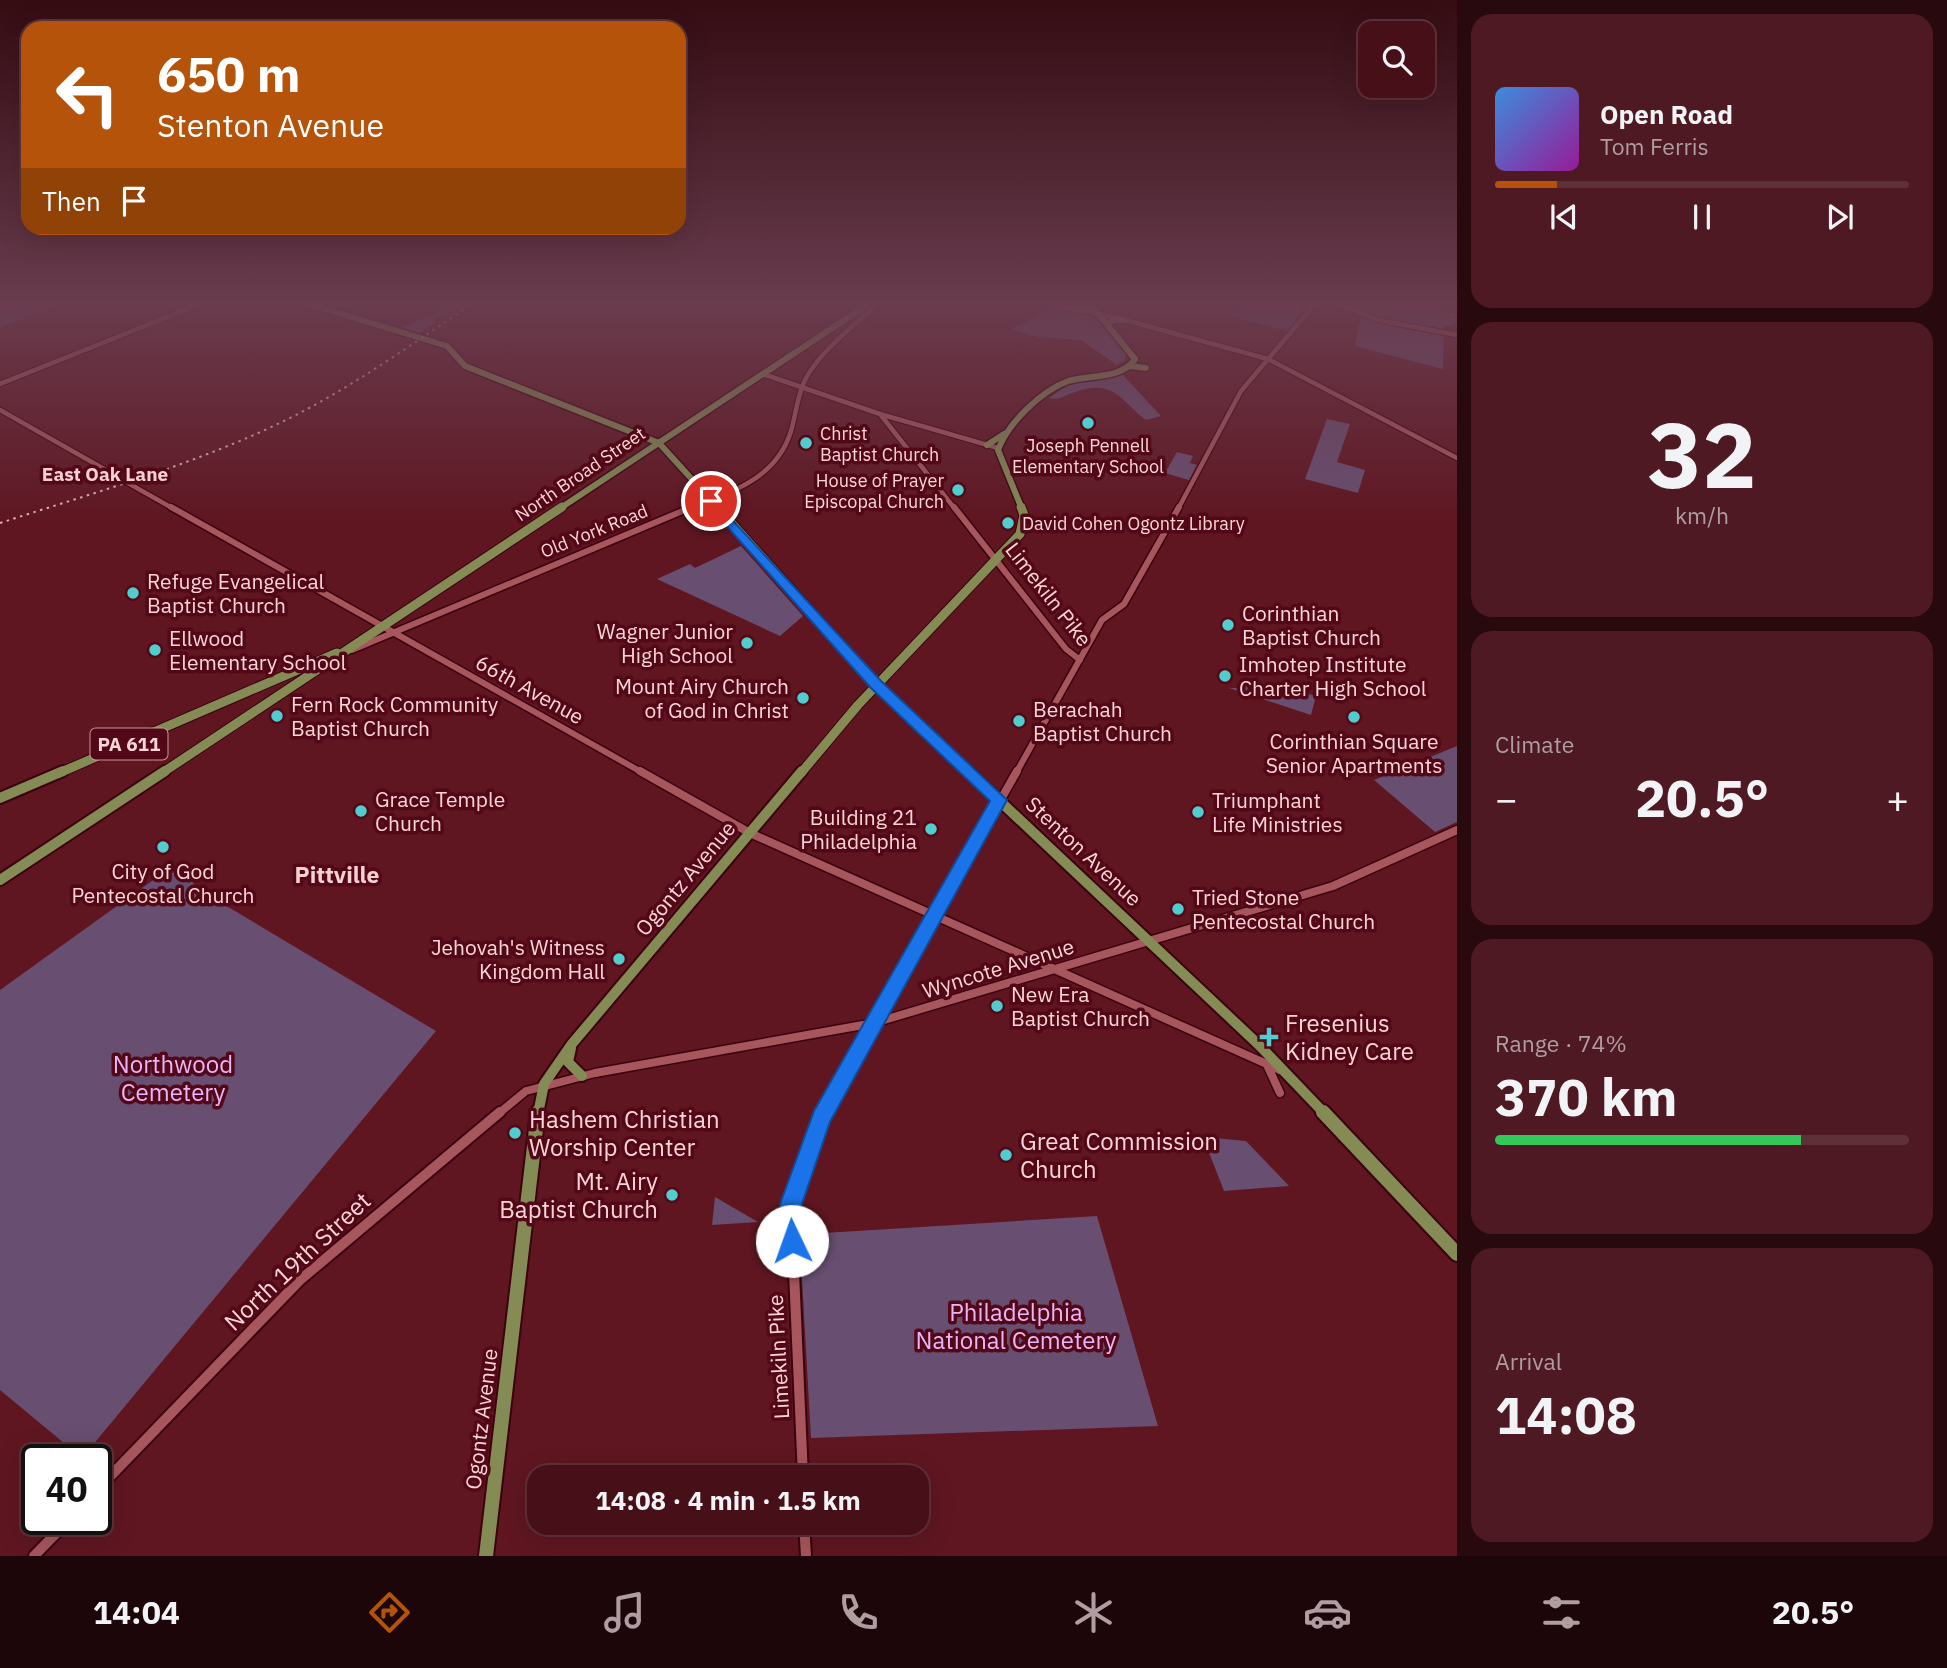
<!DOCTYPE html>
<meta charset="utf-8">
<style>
body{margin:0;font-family:"IBM Plex Sans",sans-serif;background:#4e1922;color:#f1f3f6;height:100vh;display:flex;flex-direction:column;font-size:26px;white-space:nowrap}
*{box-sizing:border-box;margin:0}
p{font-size:23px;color:#b09da2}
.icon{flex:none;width:38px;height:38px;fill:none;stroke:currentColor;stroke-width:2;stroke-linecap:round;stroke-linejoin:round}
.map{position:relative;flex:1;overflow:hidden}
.drawer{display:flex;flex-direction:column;gap:14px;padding:14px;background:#27090e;width:490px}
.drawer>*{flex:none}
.hud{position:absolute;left:21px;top:21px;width:665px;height:214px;border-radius:21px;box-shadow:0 7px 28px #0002,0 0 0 2px #5f3038;background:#b45309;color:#fff;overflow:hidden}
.controls{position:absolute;left:1358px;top:21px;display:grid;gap:14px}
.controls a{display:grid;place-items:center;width:77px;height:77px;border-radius:14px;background:#471019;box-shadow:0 7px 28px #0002,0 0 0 2px #5f3038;font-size:35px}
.speed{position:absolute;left:21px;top:1444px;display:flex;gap:14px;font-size:35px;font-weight:700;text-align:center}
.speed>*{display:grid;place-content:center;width:91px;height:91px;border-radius:50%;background:#471019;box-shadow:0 7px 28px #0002,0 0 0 2px #5f3038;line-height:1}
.speed .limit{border:4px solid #111;border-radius:10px;background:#fff;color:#111}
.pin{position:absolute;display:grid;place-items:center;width:60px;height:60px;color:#fff;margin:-30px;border:4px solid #fff;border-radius:50%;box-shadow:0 2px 7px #0007}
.me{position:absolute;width:77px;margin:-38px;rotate:357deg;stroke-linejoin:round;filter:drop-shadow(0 0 5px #0008)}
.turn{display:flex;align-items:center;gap:24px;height:147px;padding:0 21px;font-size:32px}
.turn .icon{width:91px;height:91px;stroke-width:2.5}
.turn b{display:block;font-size:49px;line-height:60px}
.then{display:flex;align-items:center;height:66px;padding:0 21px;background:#0003;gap:14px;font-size:26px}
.big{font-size:52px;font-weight:700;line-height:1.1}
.drawer .widget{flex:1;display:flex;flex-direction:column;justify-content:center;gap:10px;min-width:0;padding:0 24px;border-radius:21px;background:#4e1922}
.drawer .dial{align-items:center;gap:0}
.dial b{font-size:91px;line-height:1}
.song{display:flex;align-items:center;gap:21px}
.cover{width:84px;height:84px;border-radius:10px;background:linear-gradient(135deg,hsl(210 70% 55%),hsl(300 70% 35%))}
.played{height:7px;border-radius:4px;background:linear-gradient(90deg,#b45309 15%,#5f3038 15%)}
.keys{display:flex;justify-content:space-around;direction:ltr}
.heat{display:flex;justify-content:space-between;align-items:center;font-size:38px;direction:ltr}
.charge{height:10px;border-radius:5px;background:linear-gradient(90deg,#34c759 74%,#5f3038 0)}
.trip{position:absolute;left:527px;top:1465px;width:402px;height:70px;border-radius:21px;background:#471019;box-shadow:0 7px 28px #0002,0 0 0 2px #5f3038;font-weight:700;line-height:70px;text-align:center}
.menu{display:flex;height:112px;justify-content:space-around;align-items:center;background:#1c060a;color:#b09da2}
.menu .icon{width:49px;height:49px}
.menu .current{color:#b45309}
.menu b{font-size:32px;color:#f1f3f6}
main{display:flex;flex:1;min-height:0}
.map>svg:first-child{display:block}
.green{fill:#684e71}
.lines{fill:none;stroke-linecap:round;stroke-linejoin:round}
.stream{stroke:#4c506c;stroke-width:2}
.tertiary-far3-casing{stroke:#3a030e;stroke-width:7}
.tertiary-far2-casing{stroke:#3a030e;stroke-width:9}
.tertiary-far1-casing{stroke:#3a030e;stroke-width:11}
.tertiary-casing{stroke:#3a030e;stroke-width:14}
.primary-far3-casing{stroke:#3a030e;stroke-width:9}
.primary-far2-casing{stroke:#3a030e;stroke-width:11}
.primary-far1-casing{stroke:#3a030e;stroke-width:14}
.primary-casing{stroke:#3a030e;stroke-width:18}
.tertiary-far3{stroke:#a6565c;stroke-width:4.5}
.tertiary-far2{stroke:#a6565c;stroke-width:6}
.tertiary-far1{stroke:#a6565c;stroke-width:8}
.tertiary{stroke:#a6565c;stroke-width:10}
.primary-far3{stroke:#848b55;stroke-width:6}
.primary-far2{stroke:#848b55;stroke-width:9}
.primary-far1{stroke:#848b55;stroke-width:10}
.primary{stroke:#848b55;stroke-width:14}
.rail{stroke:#deb2b5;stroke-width:2;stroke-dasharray:2.5 4.5;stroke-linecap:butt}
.tertiary-bridge-casing{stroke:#3a030e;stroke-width:7;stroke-linecap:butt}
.tertiary-bridge{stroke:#a6565c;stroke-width:4.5}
.route{fill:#1a73e8;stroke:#114b97;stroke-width:2}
.poi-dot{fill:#52cdcf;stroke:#530817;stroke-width:2.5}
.labels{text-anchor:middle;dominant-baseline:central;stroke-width:7;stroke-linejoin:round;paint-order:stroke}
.far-poi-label{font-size:18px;fill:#fcd6d7;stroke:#530817;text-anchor:start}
.far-street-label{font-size:18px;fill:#fcd6d7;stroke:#530817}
.far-neighbourhood-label{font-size:19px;font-weight:bold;fill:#f6d1d1;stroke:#530817}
.shield{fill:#530817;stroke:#c9989d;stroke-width:2}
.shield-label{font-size:19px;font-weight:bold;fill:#fcd6d7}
.poi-label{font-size:21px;fill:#fcd6d7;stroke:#530817;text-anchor:start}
.street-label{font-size:21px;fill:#fcd6d7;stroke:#530817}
.neighbourhood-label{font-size:23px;font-weight:bold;fill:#f6d1d1;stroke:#530817}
.near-poi-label{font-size:24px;fill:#fcd6d7;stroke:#530817;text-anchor:start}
.near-park-label{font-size:24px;fill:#e7b5f9;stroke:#530817}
.near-street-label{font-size:24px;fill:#fcd6d7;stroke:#530817}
</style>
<main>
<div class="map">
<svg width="1457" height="1556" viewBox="0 0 1457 1556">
<rect width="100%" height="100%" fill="#5f1621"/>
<path class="green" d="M 0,305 L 53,305 L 56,306 L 0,327 Z
M 443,305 L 462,305 L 445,316 L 431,320 L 436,322 L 420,333 L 402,328 L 438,311 Z
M 1241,305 L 1300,305 L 1301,312 L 1288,331 L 1233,317 L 1231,314 Z
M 1345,305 L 1427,305 L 1457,318 L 1457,323 L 1444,327 L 1443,369 L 1355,346 L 1361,317 L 1364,315 Z
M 1046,307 L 1093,315 L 1126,353 L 1125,360 L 1117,365 L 1081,340 L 1038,337 L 1012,329 L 1038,316 Z
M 1122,374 L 1161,416 L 1146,420 C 1121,401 1114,378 1075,392 C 1064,395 1061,401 1049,398 L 1068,385 Z
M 1327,419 L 1350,424 L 1337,462 L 1365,470 L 1358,493 L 1305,479 Z
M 1177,452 L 1193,456 L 1190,463 L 1197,465 L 1189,480 L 1165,473 Z
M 741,546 L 803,616 L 780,636 L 657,579 L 690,564 L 695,568 Z
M 1248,679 L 1316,696 L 1311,715 L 1229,688 L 1244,688 Z
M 1457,746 L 1457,822 L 1435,832 L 1374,780 Z
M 167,870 L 184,872 L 198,889 L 436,1031 L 82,1458 L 0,1390 L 0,990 Z
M 1203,1137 L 1246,1141 L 1289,1186 L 1224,1191 Z
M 715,1197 L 758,1222 L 712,1225 Z
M 1097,1216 L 1158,1426 L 811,1438 L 800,1244 L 808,1234 Z"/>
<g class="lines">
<path class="stream" d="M 1078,315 L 1076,317 C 1099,323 1116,334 1122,359
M 1116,364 L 1121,361"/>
<g class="tertiary-far3-casing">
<path id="tertiary-far3" d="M 1052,305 L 1114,317 L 1268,359 L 1457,458
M 1341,305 L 1378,320 L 1457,335
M 763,374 L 880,414 L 998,448
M 0,384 L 197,305
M 0,410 L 120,478
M 880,414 L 955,509
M 128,483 L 174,509
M 688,509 C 730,492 776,480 791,431 C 797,410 798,388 811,370 C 827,346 855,325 876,305
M 1178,509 L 1241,391 L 1314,305"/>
</g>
<g class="tertiary-far2-casing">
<path id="tertiary-far2" d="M 171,507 L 643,773
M 954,507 L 1066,649 L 1080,660
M 352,650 L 692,507
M 1016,773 L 1102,620 L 1124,604 L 1179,507"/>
</g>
<g class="tertiary-far1-casing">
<path id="tertiary-far1" d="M 640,771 L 750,833 L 1280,1070
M 1267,1065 L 1280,1093
M 498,1114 L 526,1091 L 595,1073 L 874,1023 L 1333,886 L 1457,830
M 823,1114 L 1017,771"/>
</g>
<g class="tertiary-casing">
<path id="tertiary" d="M 803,1477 L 791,1204 L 824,1112
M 96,1491 L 300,1280 L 500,1112
M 804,1522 L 806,1556
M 34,1556 L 70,1519"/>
</g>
<g class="primary-far3-casing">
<path id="primary-far3" d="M 312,305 L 447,346 L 465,366 L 659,443 L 719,509
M 1091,305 L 1135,359
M 1072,309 L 1086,309 L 1090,305
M 1108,325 L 1112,320 L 1124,320
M 1130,366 L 1146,368
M 987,445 L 1004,434
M 559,509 L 867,305
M 1022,509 L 998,450 C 1008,423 1041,391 1068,381 C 1090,374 1121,380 1135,359"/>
</g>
<g class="primary-far2-casing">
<path id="primary-far2" d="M 717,507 L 876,684 L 970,773
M 59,773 L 337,653
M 162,773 L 562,507
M 801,773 L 858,705 L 1020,534 L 1024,515 L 1021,507"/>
</g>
<g class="primary-far1-casing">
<path id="primary-far1" d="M 968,771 L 1259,1045 L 1325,1114
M 0,798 L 63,771
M 0,880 L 165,771
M 571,1048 L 568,1062 L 582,1076
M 538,1114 L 544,1084 L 571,1045 L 802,771"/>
</g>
<g class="primary-casing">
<path id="primary" d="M 1323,1112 L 1457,1254
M 486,1556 L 538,1112"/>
</g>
<use href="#tertiary-far3" class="tertiary-far3"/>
<use href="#tertiary-far2" class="tertiary-far2"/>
<use href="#tertiary-far1" class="tertiary-far1"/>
<use href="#tertiary" class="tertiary"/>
<use href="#primary-far3" class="primary-far3"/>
<use href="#primary-far2" class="primary-far2"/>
<use href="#primary-far1" class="primary-far1"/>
<use href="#primary" class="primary"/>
<path class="rail" d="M 1432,305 L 1457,317
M 0,523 C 96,492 194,465 286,420 C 351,388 410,345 471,305"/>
<g class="tertiary-bridge-casing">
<path id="tertiary-bridge" d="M 120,478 L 128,483"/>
</g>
<use href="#tertiary-bridge" class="tertiary-bridge"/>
</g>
<linearGradient id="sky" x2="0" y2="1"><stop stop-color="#340c12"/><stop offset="0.58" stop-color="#693c4e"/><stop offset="1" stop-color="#693c4e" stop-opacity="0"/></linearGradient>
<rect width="1457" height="523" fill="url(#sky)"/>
<path class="route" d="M 711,497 L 881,681 L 1007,800 L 830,1122 L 802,1204 L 804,1241 L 800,1249 L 792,1252 L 785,1249 L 780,1204 L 814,1111 L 990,801 L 871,688 L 707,504 L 705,501 Z"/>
<g class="poi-dot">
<circle cx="1088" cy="423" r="7"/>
<circle cx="806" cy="443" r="7"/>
<circle cx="958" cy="490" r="7"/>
<circle cx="1008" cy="523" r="7"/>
<circle cx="133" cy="593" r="7"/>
<circle cx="1228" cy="625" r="7"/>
<circle cx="747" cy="643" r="7"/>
<circle cx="155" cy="650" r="7"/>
<circle cx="1225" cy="676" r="7"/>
<circle cx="803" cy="698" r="7"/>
<circle cx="277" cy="716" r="7"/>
<circle cx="1354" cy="717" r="7"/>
<circle cx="1019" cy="721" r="7"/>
<circle cx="361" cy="811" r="7"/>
<circle cx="1198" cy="812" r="7"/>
<circle cx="931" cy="829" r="7"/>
<circle cx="163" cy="847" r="7"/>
<circle cx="1178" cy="909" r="7"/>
<circle cx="619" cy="959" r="7"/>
<circle cx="997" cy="1006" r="7"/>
<path d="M1265.5 1026.5h7v7h7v7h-7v7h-7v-7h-7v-7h7z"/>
<circle cx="515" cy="1133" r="7"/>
<circle cx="1006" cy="1155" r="7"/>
<circle cx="672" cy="1195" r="7"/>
</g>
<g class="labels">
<g class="far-poi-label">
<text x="820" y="433">Christ<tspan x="820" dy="21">Baptist Church</tspan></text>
<text x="1088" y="445" text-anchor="middle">Joseph Pennell<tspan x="1088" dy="21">Elementary School</tspan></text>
<text x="944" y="480" text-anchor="end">House of Prayer<tspan x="944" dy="21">Episcopal Church</tspan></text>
<text x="1022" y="523">David Cohen Ogontz Library</text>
</g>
<g class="far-street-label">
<text transform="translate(580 474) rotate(-34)">North Broad Street</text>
<text transform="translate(594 531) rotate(-22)">Old York Road</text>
</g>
<g class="far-neighbourhood-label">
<text x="105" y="474">East Oak Lane</text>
</g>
<rect class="shield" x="90.5" y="728.5" width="77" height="31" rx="5"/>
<g class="shield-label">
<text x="129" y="744">PA 611</text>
</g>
<g class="poi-label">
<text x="147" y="581">Refuge Evangelical<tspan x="147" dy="24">Baptist Church</tspan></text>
<text x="1242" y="613">Corinthian<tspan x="1242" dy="24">Baptist Church</tspan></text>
<text x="733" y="631" text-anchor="end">Wagner Junior<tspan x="733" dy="24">High School</tspan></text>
<text x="169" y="638">Ellwood<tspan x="169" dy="24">Elementary School</tspan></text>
<text x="1239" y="664">Imhotep Institute<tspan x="1239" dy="24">Charter High School</tspan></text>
<text x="789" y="686" text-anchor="end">Mount Airy Church<tspan x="789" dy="24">of God in Christ</tspan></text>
<text x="291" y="704">Fern Rock Community<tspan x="291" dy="24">Baptist Church</tspan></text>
<text x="1033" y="709">Berachah<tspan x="1033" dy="24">Baptist Church</tspan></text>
<text x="1354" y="741" text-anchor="middle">Corinthian Square<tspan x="1354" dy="24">Senior Apartments</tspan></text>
<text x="375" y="799">Grace Temple<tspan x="375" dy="24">Church</tspan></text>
<text x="1212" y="800">Triumphant<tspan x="1212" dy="24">Life Ministries</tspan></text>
<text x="917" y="817" text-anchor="end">Building 21<tspan x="917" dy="24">Philadelphia</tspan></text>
<text x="163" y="871" text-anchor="middle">City of God<tspan x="163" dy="24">Pentecostal Church</tspan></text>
<text x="1192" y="897">Tried Stone<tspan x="1192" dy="24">Pentecostal Church</tspan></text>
<text x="605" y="947" text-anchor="end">Jehovah's Witness<tspan x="605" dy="24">Kingdom Hall</tspan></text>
<text x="1011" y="994">New Era<tspan x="1011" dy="24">Baptist Church</tspan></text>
</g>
<g class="street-label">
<text transform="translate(1049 594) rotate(52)">Limekiln Pike</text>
<text transform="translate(530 689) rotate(29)">66th Avenue</text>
<text transform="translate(1084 851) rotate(43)">Stenton Avenue</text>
<text transform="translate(685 878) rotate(-50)">Ogontz Avenue</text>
<text transform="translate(998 968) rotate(-17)">Wyncote Avenue</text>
<text transform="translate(778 1357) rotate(-93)">Limekiln Pike</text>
<text transform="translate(481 1419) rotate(-83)">Ogontz Avenue</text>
</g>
<g class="neighbourhood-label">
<text x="337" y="874">Pittville</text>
</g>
<g class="near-poi-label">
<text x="1285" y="1023">Fresenius<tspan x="1285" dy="28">Kidney Care</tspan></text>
<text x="529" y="1119">Hashem Christian<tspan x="529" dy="28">Worship Center</tspan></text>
<text x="1020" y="1141">Great Commission<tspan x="1020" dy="28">Church</tspan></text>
<text x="658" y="1181" text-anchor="end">Mt. Airy<tspan x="658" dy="28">Baptist Church</tspan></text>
</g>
<g class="near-park-label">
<text x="173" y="1064">Northwood<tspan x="173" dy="28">Cemetery</tspan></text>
<text x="1016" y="1312">Philadelphia<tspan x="1016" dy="28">National Cemetery</tspan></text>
</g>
<g class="near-street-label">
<text transform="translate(297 1261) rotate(-43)">North 19th Street</text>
</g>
</g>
</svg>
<div class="controls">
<a><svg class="icon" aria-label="search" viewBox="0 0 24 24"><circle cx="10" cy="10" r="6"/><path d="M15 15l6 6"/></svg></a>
</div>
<div class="speed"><div class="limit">40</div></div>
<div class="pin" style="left:711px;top:501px;background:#d93025"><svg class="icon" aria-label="arrive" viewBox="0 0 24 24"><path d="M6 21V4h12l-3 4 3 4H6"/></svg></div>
<svg class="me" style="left:792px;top:1241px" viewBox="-20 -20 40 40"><circle r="19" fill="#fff"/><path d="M0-13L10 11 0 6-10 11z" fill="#1a73e8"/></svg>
<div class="trip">14:08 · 4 min · 1.5 km</div>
<div class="hud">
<div class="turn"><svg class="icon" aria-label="left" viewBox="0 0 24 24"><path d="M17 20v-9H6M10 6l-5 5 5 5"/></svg><div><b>650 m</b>Stenton Avenue</div></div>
<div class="then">Then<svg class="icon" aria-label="arrive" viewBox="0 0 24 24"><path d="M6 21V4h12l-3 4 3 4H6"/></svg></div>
</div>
</div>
<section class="drawer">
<div class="widget">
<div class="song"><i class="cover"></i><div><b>Open Road</b><p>Tom Ferris</p></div></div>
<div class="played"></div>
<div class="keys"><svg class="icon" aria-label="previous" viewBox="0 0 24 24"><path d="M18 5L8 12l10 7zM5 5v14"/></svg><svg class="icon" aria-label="pause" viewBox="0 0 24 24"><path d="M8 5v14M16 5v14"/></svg><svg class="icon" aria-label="next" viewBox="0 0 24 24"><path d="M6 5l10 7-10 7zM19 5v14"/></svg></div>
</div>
<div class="widget dial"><b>32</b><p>km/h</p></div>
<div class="widget"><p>Climate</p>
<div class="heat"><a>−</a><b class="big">20.5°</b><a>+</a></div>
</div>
<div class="widget"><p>Range · 74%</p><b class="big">370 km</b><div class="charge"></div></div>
<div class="widget"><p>Arrival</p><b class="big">14:08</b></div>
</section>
</main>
<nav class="menu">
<b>14:04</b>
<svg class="icon current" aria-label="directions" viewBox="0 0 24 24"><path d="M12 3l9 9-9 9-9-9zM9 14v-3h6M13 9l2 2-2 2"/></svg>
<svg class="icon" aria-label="music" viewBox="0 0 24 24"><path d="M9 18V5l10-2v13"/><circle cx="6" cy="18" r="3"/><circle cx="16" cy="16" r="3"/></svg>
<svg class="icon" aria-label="phone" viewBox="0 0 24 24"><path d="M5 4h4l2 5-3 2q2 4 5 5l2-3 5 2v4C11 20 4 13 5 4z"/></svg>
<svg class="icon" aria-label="climate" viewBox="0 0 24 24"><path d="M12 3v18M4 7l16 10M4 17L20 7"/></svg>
<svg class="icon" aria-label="car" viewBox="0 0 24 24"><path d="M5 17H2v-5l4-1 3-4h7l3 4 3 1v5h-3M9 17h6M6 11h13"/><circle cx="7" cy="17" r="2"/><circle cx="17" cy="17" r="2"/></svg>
<svg class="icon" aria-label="filters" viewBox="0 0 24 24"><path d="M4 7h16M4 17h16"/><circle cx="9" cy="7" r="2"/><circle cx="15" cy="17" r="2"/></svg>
<b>20.5°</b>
</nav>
